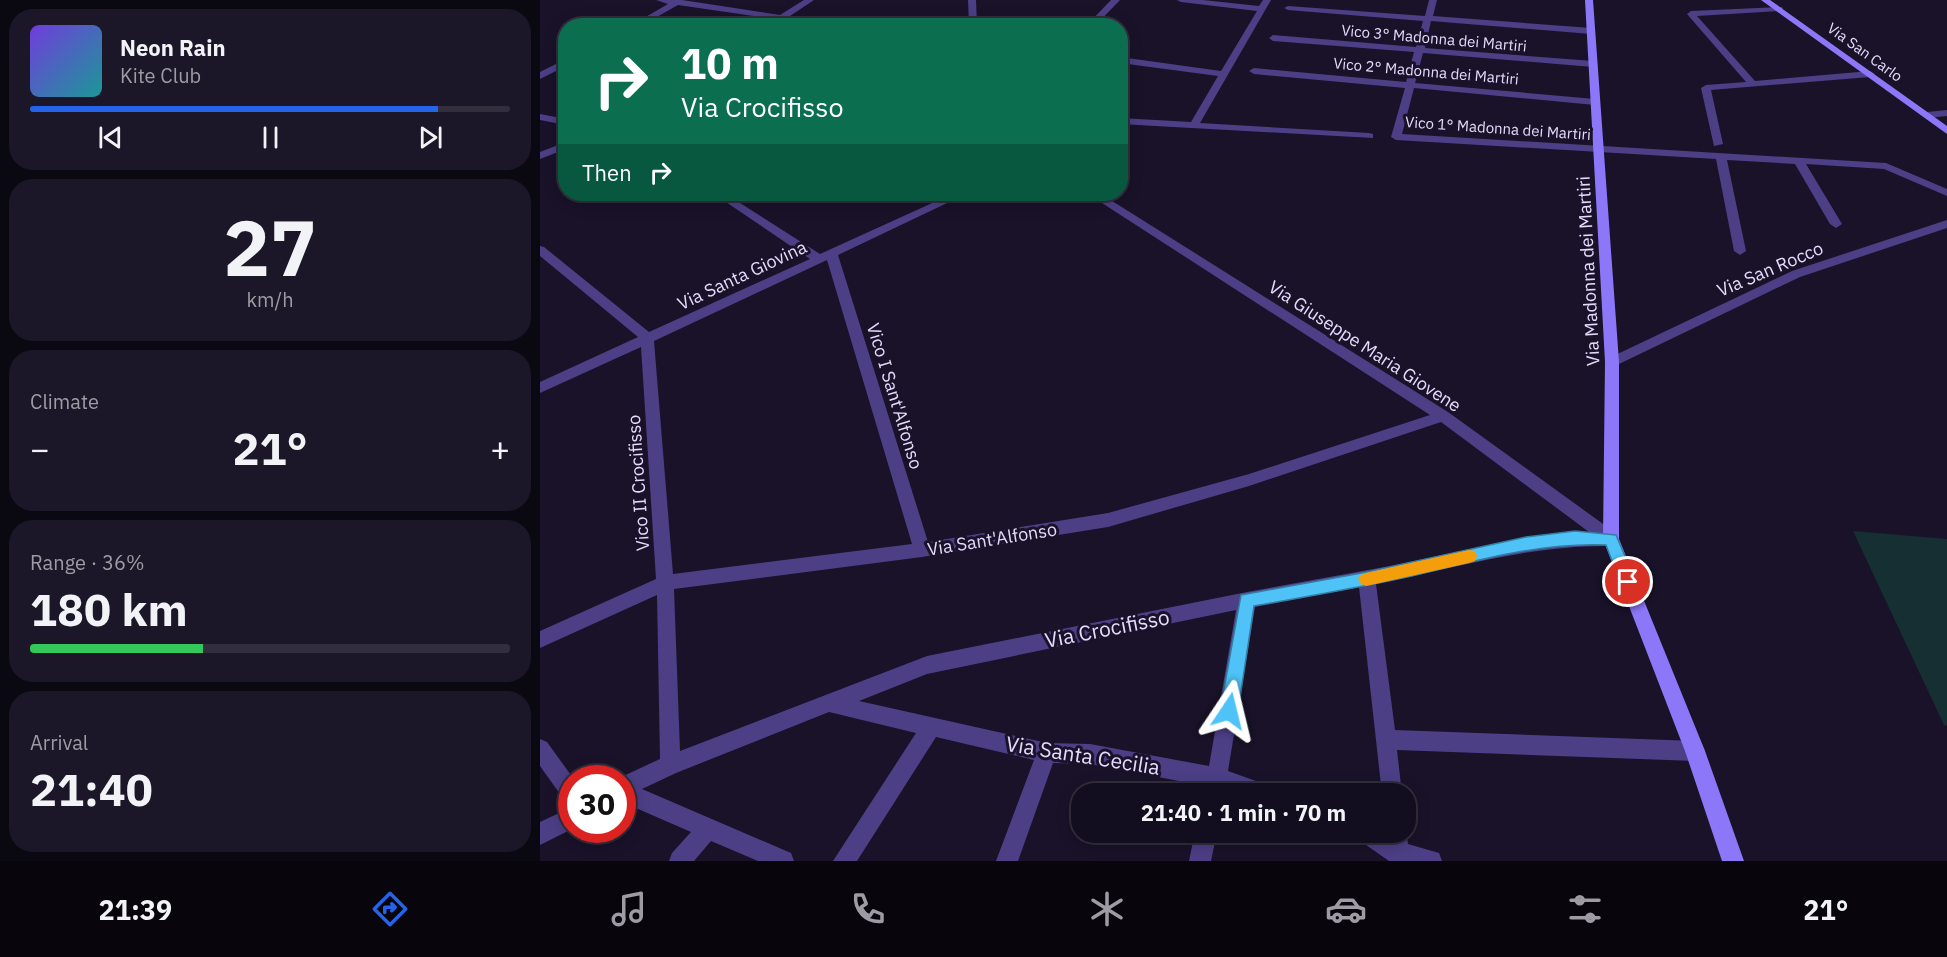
<!DOCTYPE html>
<meta charset="utf-8">
<style>
body{margin:0;font-family:"IBM Plex Sans",sans-serif;background:#1c1728;color:#f1f3f6;height:100vh;display:flex;flex-direction:column;font-size:22px;white-space:nowrap}
*{box-sizing:border-box;margin:0}
p{font-size:20px;color:#9d9ca4}
.icon{flex:none;width:33px;height:33px;fill:none;stroke:currentColor;stroke-width:2;stroke-linecap:round;stroke-linejoin:round}
.map{position:relative;flex:1;overflow:hidden}
.sheet{display:flex;flex-direction:column;gap:9px;padding:9px;background:#0a0811;width:540px}
.sheet>*{flex:none}
.banner{position:absolute;left:18px;top:18px;width:570px;height:183px;border-radius:24px;box-shadow:0 3px 15px #0003,0 0 0 2px #322e3d;background:#0b6e4f;color:#fff;overflow:hidden}
.speed{position:absolute;left:18px;top:765px;display:flex;gap:12px;font-size:30px;font-weight:700;text-align:center}
.speed>*{display:grid;place-content:center;width:78px;height:78px;border-radius:50%;background:#130e1f;box-shadow:0 3px 15px #0003,0 0 0 2px #322e3d;line-height:1}
.speed .limit{border:9px solid #d22;background:#fff;color:#111}
.pin{position:absolute;display:grid;place-items:center;width:51px;height:51px;color:#fff;margin:-26px;border:3px solid #fff;border-radius:50%;box-shadow:0 2px 6px #0007}
.me{position:absolute;width:66px;margin:-33px;rotate:10deg;stroke-linejoin:round;filter:drop-shadow(0 0 4px #0008)}
.turn{display:flex;align-items:center;gap:21px;height:126px;padding:0 24px;font-size:27px}
.turn .icon{width:78px;height:78px;stroke-width:2.5}
.turn b{display:block;font-size:42px;line-height:51px}
.then{display:flex;align-items:center;height:57px;padding:0 24px;background:#0003;gap:12px;font-size:22px}
.big{font-size:45px;font-weight:700;line-height:1.1}
.sheet .card{flex:1;display:flex;flex-direction:column;justify-content:center;gap:9px;min-width:0;padding:0 21px;border-radius:24px;background:#1c1728}
.sheet .dial{align-items:center;gap:0}
.dial b{font-size:78px;line-height:1}
.song{display:flex;align-items:center;gap:18px}
.cover{width:72px;height:72px;border-radius:9px;background:linear-gradient(135deg,hsl(260 70% 55%),hsl(180 70% 35%))}
.played{height:6px;border-radius:3px;background:linear-gradient(90deg,#2563eb 85%,#322e3d 85%)}
.keys{display:flex;justify-content:space-around;direction:ltr}
.heat{display:flex;justify-content:space-between;align-items:center;font-size:33px;direction:ltr}
.charge{height:9px;border-radius:4px;background:linear-gradient(90deg,#34c759 36%,#322e3d 0)}
.trip{position:absolute;left:531px;top:783px;width:345px;height:60px;border-radius:24px;background:#130e1f;box-shadow:0 3px 15px #0003,0 0 0 2px #322e3d;font-weight:700;line-height:60px;text-align:center}
.menu{display:flex;height:96px;justify-content:space-around;align-items:center;background:#08060c;color:#9d9ca4}
.menu .icon{width:42px;height:42px}
.menu .on{color:#2563eb}
.menu b{font-size:27px;color:#f1f3f6}
main{display:flex;flex:1;min-height:0}
.map>svg:first-child{display:block}
.green{fill:#152f33}
.lines{fill:none;stroke-linecap:round;stroke-linejoin:round}
.street{fill:#4c3f86;fill-rule:evenodd}
.secondary{fill:#8d77f9;fill-rule:evenodd}
.route{fill:#4fc3f7;stroke:#337fa1;stroke-width:1.5}
.slow{fill:#f59e0b}
.labels{text-anchor:middle;dominant-baseline:central;stroke-width:6;stroke-linejoin:round;paint-order:stroke}
.far-street-label{font-size:15px;fill:#e4dbfd;stroke:#191229}
.street-label{font-size:18px;fill:#e4dbfd;stroke:#191229}
.near-street-label{font-size:21px;fill:#e4dbfd;stroke:#191229}
</style>
<main>
<section class="sheet">
<div class="card">
<div class="song"><i class="cover"></i><div><b>Neon Rain</b><p>Kite Club</p></div></div>
<div class="played"></div>
<div class="keys"><svg class="icon" aria-label="previous" viewBox="0 0 24 24"><path d="M18 5L8 12l10 7zM5 5v14"/></svg><svg class="icon" aria-label="pause" viewBox="0 0 24 24"><path d="M8 5v14M16 5v14"/></svg><svg class="icon" aria-label="next" viewBox="0 0 24 24"><path d="M6 5l10 7-10 7zM19 5v14"/></svg></div>
</div>
<div class="card dial"><b>27</b><p>km/h</p></div>
<div class="card"><p>Climate</p>
<div class="heat"><a>−</a><b class="big">21°</b><a>+</a></div>
</div>
<div class="card"><p>Range · 36%</p><b class="big">180 km</b><div class="charge"></div></div>
<div class="card"><p>Arrival</p><b class="big">21:40</b></div>
</section>
<div class="map">
<svg width="1407" height="861" viewBox="0 0 1407 861">
<rect width="100%" height="100%" fill="#191229"/>
<path class="green" d="M 1313,531 L 1407,539 L 1407,726 L 1404,725 Z"/>
<g class="lines">
<path class="street" d="M 116,0 L 142,0 L 240,15 L 264,0 L 274,0 L 250,16 L 307,26 L 239,22 L 235,19 L 138,5 L 101,26 L 90,26 L 128,4 Z
M 428,0 L 436,0 L 437,26 L 429,26 Z
M 571,0 L 580,0 L 555,26 L 546,26 Z
M 637,0 L 663,0 L 719,6 L 723,0 L 731,0 L 660,123 L 829,133 L 833,134 L 833,138 L 580,124 L 580,118 L 651,122 L 678,76 L 580,63 L 580,57 L 681,71 L 717,11 L 641,2 Z
M 889,0 L 897,0 L 893,16 L 1051,28 L 1055,31 L 1051,34 L 891,21 L 885,48 L 1053,61 L 1058,64 L 1053,67 L 883,53 L 875,83 L 1055,99 L 1060,102 L 1055,105 L 874,88 L 862,134 L 1346,163 L 1407,189 L 1407,196 L 1344,169 L 1266,164 L 1302,224 L 1296,228 L 1290,224 L 1255,164 L 1187,160 L 1206,251 L 1200,255 L 1194,251 L 1176,159 L 856,140 L 851,137 L 865,88 L 714,74 L 709,71 L 714,68 L 866,82 L 874,52 L 733,41 L 729,38 L 733,35 L 876,47 L 883,21 L 748,10 L 744,8 L 748,6 L 885,16 Z
M 1242,7 L 1243,9 L 1239,11 L 1157,16 L 1215,81 L 1330,71 L 1335,74 L 1330,77 L 1171,90 L 1183,144 L 1174,146 L 1161,88 L 1166,85 L 1206,82 L 1147,14 L 1151,11 Z
M 26,59 L 26,66 L 0,79 L 0,72 Z
M 1407,110 L 1407,116 L 1387,118 L 1382,115 L 1387,112 Z
M 0,114 L 26,119 L 26,125 L 0,120 Z
M 26,142 L 26,149 L 0,159 L 0,152 Z
M 174,194 L 186,194 L 280,254 L 412,194 L 426,194 L 298,255 L 388,542 L 568,513 L 709,474 L 890,415 L 548,194 L 561,194 L 908,412 L 1077,534 L 1079,539 L 1077,544 L 1071,546 C 991,545 914,568 836,584 L 855,730 L 1155,741 L 1162,744 L 1165,751 L 1162,758 L 1155,761 L 857,750 L 862,794 L 842,794 L 819,587 L 715,607 L 688,771 L 733,787 L 736,794 L 694,794 L 685,791 L 684,794 L 664,794 L 665,786 L 550,764 L 513,763 L 478,861 L 456,861 L 494,760 L 396,737 L 317,861 L 293,861 L 376,733 L 289,712 L 136,773 L 102,789 L 251,853 L 254,861 L 218,861 L 171,841 L 154,861 L 129,861 L 132,853 L 151,832 L 82,802 L 82,778 L 79,778 L 120,759 L 117,595 L 0,648 L 0,631 L 116,579 L 101,347 L 0,393 L 0,382 L 98,337 L 0,256 L 0,246 L 4,247 L 109,332 L 270,259 ZM 287,260 L 372,544 L 133,574 L 114,341 ZM 901,422 L 1049,532 L 1005,535 L 963,542 L 850,566 L 707,592 L 387,656 L 140,751 L 134,589 L 382,557 L 568,527 L 709,486 ZM 696,610 L 669,766 L 550,744 L 507,743 L 319,701 L 387,674 Z
M 1407,220 L 1407,228 L 1260,277 L 1077,365 L 1072,367 L 1065,362 L 1067,359 L 1252,271 Z
M 0,739 L 7,742 L 33,778 L 32,778 L 32,804 L 25,801 L 0,766 Z
M 32,807 L 32,829 L 0,845 L 0,822 Z
M 866,829 L 868,844 L 899,853 L 902,861 L 849,861 L 819,840 L 816,832 L 866,832 Z
M 655,832 L 677,832 L 671,861 L 649,861 Z"/>
<path class="secondary" d="M 1045,0 L 1053,0 L 1079,362 L 1079,539 L 1165,751 L 1204,861 L 1182,861 L 1145,751 L 1063,539 L 1065,362 Z
M 1221,0 L 1230,0 L 1407,126 L 1407,134 Z"/>
</g>
<path class="route" d="M 1035,531 L 1076,535 L 1096,582 L 1093,587 L 1088,589 L 1082,587 L 1066,545 C 998,542 933,562 867,577 C 817,588 765,597 714,606 L 698,711 L 695,717 L 689,720 L 683,717 L 680,711 L 701,595 L 827,572 L 986,537 Z"/>
<path class="slow" d="M 929,550 L 935,551 L 937,556 L 935,561 L 929,563 L 826,586 L 821,584 L 818,579 L 821,575 L 826,573 Z"/>
<g class="labels">
<g class="far-street-label">
<text transform="translate(894 38) rotate(5)">Vico 3° Madonna dei Martiri</text>
<text transform="translate(1325 52) rotate(36)">Via San Carlo</text>
<text transform="translate(886 71) rotate(5)">Vico 2° Madonna dei Martiri</text>
<text transform="translate(958 128) rotate(4)">Vico 1° Madonna dei Martiri</text>
</g>
<g class="street-label">
<text transform="translate(1230 269) rotate(-23)">Via San Rocco</text>
<text transform="translate(1048 271) rotate(-93)">Via Madonna dei Martiri</text>
<text transform="translate(202 275) rotate(-25)">Via Santa Giovina</text>
<text transform="translate(825 346) rotate(33)">Via Giuseppe Maria Giovene</text>
<text transform="translate(355 396) rotate(73)">Vico I Sant'Alfonso</text>
<text transform="translate(98 483) rotate(-94)">Vico II Crocifisso</text>
<text transform="translate(452 539) rotate(-9)">Via Sant'Alfonso</text>
</g>
<g class="near-street-label">
<text transform="translate(567 628) rotate(-11)">Via Crocifisso</text>
<text transform="translate(543 755) rotate(9)">Via Santa Cecilia</text>
</g>
</g>
</svg>
<div class="speed"><div class="limit">30</div></div>
<div class="pin" style="left:1088px;top:582px;background:#d93025"><svg class="icon" aria-label="arrive" viewBox="0 0 24 24"><path d="M6 21V4h12l-3 4 3 4H6"/></svg></div>
<svg class="me" style="left:689px;top:711px" viewBox="-20 -20 40 40"><path d="M0-17L14 15 0 8-14 15z" fill="#4fc3f7" stroke="#fff" stroke-width="4"/></svg>
<div class="trip">21:40 · 1 min · 70 m</div>
<div class="banner">
<div class="turn"><svg class="icon" aria-label="right" viewBox="0 0 24 24"><path d="M7 20v-9h11M14 6l5 5-5 5"/></svg><div><b>10 m</b>Via Crocifisso</div></div>
<div class="then">Then<svg class="icon" aria-label="right" viewBox="0 0 24 24"><path d="M7 20v-9h11M14 6l5 5-5 5"/></svg></div>
</div>
</div>
</main>
<nav class="menu">
<b>21:39</b>
<svg class="icon on" aria-label="directions" viewBox="0 0 24 24"><path d="M12 3l9 9-9 9-9-9zM9 14v-3h6M13 9l2 2-2 2"/></svg>
<svg class="icon" aria-label="music" viewBox="0 0 24 24"><path d="M9 18V5l10-2v13"/><circle cx="6" cy="18" r="3"/><circle cx="16" cy="16" r="3"/></svg>
<svg class="icon" aria-label="phone" viewBox="0 0 24 24"><path d="M5 4h4l2 5-3 2q2 4 5 5l2-3 5 2v4C11 20 4 13 5 4z"/></svg>
<svg class="icon" aria-label="climate" viewBox="0 0 24 24"><path d="M12 3v18M4 7l16 10M4 17L20 7"/></svg>
<svg class="icon" aria-label="car" viewBox="0 0 24 24"><path d="M5 17H2v-5l4-1 3-4h7l3 4 3 1v5h-3M9 17h6M6 11h13"/><circle cx="7" cy="17" r="2"/><circle cx="17" cy="17" r="2"/></svg>
<svg class="icon" aria-label="filters" viewBox="0 0 24 24"><path d="M4 7h16M4 17h16"/><circle cx="9" cy="7" r="2"/><circle cx="15" cy="17" r="2"/></svg>
<b>21°</b>
</nav>
